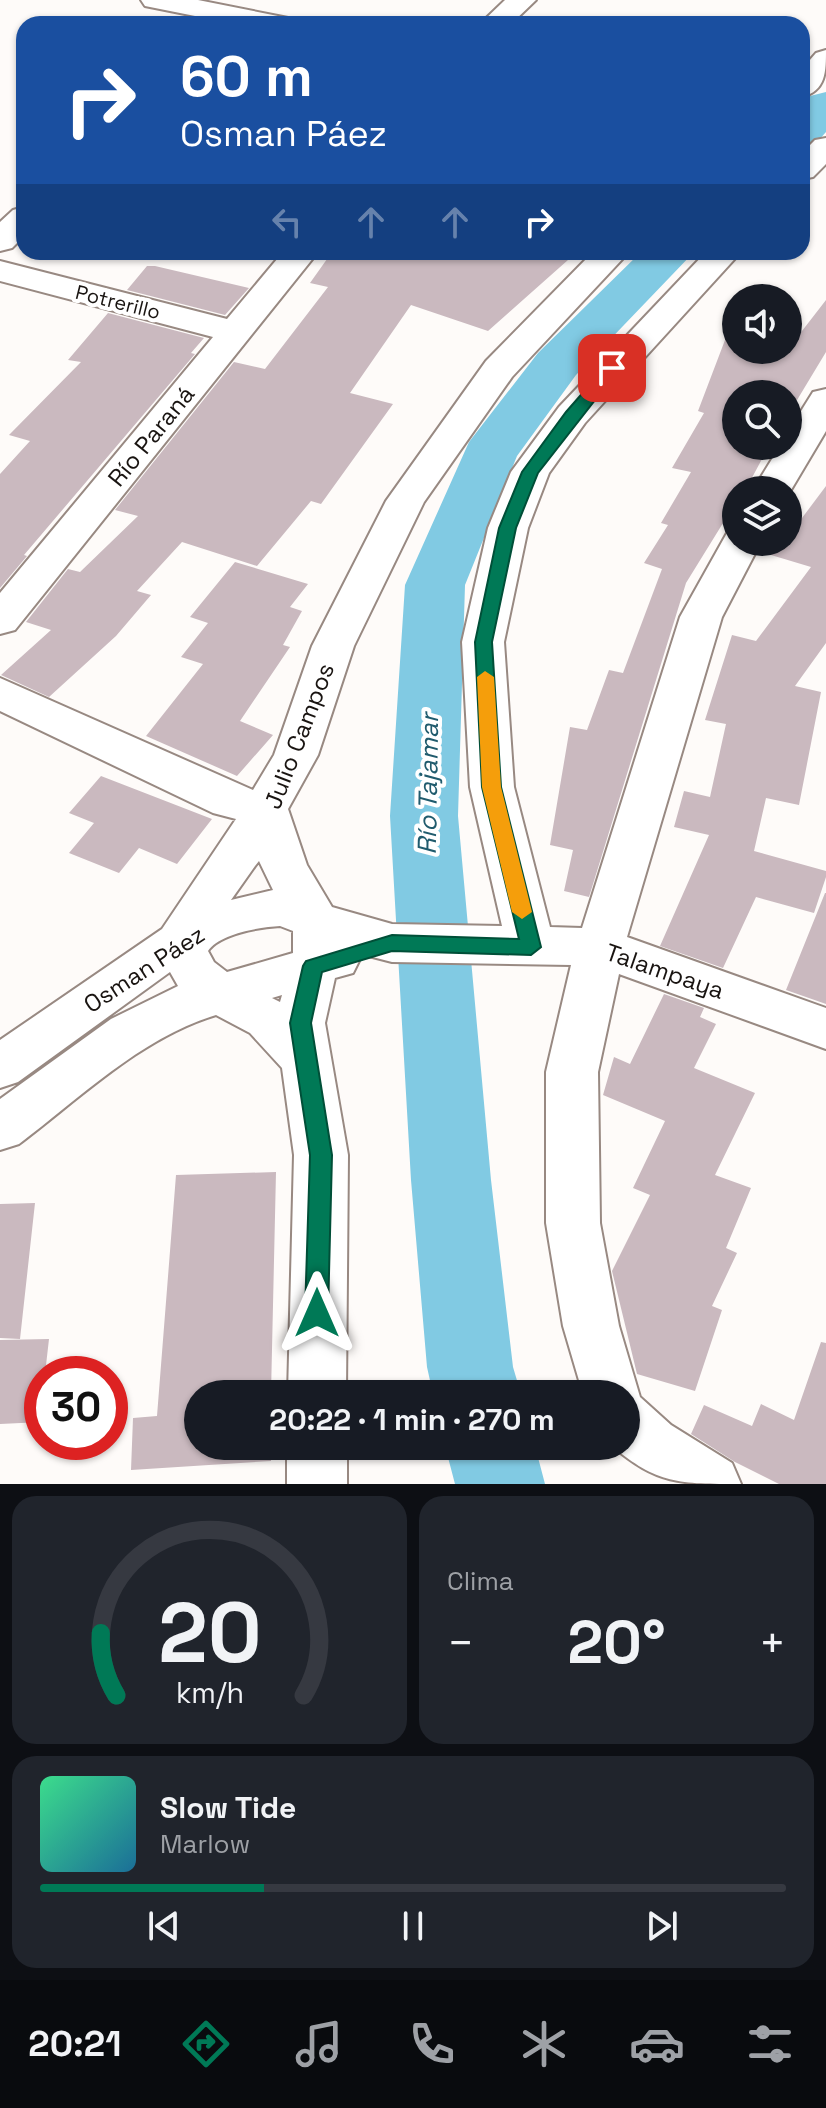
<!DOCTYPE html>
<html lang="es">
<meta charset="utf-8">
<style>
body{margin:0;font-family:"Space Grotesk",sans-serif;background:#20242c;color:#f1f3f6;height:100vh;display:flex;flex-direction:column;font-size:30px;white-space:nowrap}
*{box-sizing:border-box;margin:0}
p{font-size:26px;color:#9ea1a6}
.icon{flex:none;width:44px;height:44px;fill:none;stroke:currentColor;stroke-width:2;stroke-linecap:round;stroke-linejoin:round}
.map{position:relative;height:1484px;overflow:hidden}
.sheet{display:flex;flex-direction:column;gap:12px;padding:12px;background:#0d0f14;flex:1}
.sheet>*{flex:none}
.top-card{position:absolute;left:16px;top:16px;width:794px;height:244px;border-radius:24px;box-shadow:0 2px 6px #0004;background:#1a4fa0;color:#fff;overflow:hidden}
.tools{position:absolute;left:722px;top:284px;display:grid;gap:16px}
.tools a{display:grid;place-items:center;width:80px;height:80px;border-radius:50%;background:#171b24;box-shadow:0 2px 6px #0004;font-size:40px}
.speed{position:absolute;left:24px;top:1356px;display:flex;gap:16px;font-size:40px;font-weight:700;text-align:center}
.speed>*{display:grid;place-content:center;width:104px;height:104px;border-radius:50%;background:#171b24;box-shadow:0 2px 6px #0004;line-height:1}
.speed .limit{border:12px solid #d22;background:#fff;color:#111}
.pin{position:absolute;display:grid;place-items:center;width:68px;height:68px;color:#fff;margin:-34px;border-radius:16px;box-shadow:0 4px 12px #0006}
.me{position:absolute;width:88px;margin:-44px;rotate:0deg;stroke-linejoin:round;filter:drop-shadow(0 0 6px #0008)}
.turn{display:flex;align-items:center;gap:28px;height:168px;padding:0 32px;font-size:36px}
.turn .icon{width:104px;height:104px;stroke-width:2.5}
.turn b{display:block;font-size:56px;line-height:68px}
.lanes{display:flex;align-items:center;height:76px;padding:0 32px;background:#0003;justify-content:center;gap:40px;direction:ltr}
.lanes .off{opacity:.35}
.big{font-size:60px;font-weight:700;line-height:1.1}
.sheet .card{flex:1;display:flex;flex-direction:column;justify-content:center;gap:12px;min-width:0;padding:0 28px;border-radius:24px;background:#20242c}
.sheet .dial{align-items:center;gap:0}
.dial svg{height:208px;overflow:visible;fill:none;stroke:#363941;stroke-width:7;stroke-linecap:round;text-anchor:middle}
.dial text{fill:#f1f3f6;stroke:none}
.song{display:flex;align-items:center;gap:24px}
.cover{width:96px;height:96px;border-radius:12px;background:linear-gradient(135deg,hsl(150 70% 55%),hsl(200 70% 35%))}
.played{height:8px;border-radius:4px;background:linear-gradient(90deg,#007956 30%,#363941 30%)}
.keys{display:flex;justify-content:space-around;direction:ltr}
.heat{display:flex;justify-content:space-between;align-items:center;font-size:44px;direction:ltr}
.sheet .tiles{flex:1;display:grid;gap:12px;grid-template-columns:1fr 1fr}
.card:last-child{grid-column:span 2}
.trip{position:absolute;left:184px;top:1380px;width:456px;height:80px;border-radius:40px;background:#171b24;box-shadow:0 2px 6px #0004;font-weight:700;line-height:80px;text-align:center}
.tabs{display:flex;height:128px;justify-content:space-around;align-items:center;background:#090b0e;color:#9ea1a6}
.tabs .icon{width:56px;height:56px}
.tabs .current{color:#007956}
.tabs b{font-size:36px;color:#f1f3f6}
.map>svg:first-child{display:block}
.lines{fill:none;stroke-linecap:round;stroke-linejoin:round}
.river{fill:#81cae3;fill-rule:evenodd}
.building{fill:#cab9bf}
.street-casing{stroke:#988982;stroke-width:4}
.street{fill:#fff;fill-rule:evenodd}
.route{fill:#007956;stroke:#004f38;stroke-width:2}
.slow{fill:#f59e0b}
.labels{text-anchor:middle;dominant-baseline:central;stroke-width:8;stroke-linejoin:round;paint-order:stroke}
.far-street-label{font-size:20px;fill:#191411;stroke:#fff}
.street-label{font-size:24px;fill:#191411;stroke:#fff}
.water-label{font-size:26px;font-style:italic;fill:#205b6d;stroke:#fff}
</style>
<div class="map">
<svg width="826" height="1484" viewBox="0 0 826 1484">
<rect width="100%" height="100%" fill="#fefbf9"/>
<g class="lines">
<path class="river" d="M 826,92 L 826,132 L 818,141 L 802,145 L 802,105 L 810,96 Z
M 641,252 L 694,252 L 576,375 L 517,456 L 465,585 L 458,816 L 491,1180 L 513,1367 L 521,1394 L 433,1394 L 427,1367 L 411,1180 L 390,816 L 405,585 L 469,442 L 538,353 Z
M 445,1446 L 535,1446 L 545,1484 L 455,1484 Z"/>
</g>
<path class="building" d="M 332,252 L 577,252 L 488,331 L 411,305 L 350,393 L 393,404 L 321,504 L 311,501 L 257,566 L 182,542 L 137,591 L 151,595 L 116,636 L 49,697 L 1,675 L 51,630 L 26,622 L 68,569 L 80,572 L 138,516 L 115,510 L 234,362 L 265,369 L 328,287 L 310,283 Z
M 147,266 L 155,266 L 249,288 L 225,315 L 127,290 Z
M 826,300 L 826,352 L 788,415 L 788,394 L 736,394 L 736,446 L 769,446 L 747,487 L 736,490 L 736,502 L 686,583 L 589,897 L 564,891 L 573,850 L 550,845 L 570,727 L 587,730 L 609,670 L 623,673 L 662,569 L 644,563 L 668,525 L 661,523 L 691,472 L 672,468 L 704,413 L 698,411 L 733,319 L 736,350 L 788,350 L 788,338 L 795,340 Z
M 108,313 L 204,338 L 191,353 L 195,354 L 24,555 L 27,556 L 0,588 L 0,474 L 30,441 L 9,435 L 81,362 L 68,360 Z
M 826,486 L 826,643 L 795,686 L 821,692 L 799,805 L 766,798 L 754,851 L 826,871 L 826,877 L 814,913 L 756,897 L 723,968 L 660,946 L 709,835 L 674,827 L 684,791 L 710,797 L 726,724 L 705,720 L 732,635 L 756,641 L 811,567 L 771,555 L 778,542 L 788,542 L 788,529 L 793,530 Z
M 235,562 L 308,584 L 290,607 L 302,611 L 283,645 L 290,647 L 240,721 L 273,735 L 237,776 L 146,736 L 203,664 L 181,657 L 208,623 L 190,617 Z
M 101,776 L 212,819 L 177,864 L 139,848 L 119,873 L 69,853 L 94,823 L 69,813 Z
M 825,893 L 826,893 L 826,1004 L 786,990 Z
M 664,994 L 704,1008 L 700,1017 L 716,1024 L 694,1068 L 755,1093 L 715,1175 L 751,1188 L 726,1248 L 737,1253 L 712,1306 L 722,1310 L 695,1391 L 637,1374 L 612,1271 L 650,1195 L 633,1188 L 665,1121 L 603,1095 L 614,1057 L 630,1064 Z
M 276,1172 L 271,1394 L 198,1394 L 198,1446 L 271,1446 L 271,1461 L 131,1470 L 133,1418 L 157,1416 L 176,1175 Z
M 35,1203 L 20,1339 L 0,1338 L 0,1204 Z
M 49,1339 L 45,1374 L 42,1374 L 42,1422 L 0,1424 L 0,1340 Z
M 821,1342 L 826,1343 L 826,1484 L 779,1484 L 735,1462 L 691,1434 L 704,1405 L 752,1426 L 761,1404 L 794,1420 Z"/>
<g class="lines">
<g class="street-casing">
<path id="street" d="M 141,0 L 198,0 L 288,18 L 292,24 L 235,24 L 145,6 Z
M 505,0 L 536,0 L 511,24 L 480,24 Z
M 826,50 C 826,71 826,91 802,97 L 802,69 L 816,53 Z
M 826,138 L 826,164 L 813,177 L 802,179 L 802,153 L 815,140 Z
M 24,207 L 24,236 L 12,248 L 0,251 L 0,222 L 13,210 Z
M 283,252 L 318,252 L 15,630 L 0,634 L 0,593 L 213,337 L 0,281 L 0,261 L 227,319 Z
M 593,252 L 629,252 L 512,377 L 424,502 L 354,646 L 318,755 L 288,809 L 307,865 L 332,907 L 392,924 L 502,926 L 470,787 L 462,642 L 488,528 L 511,472 L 559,407 L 706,252 L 741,252 L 585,423 L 549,473 L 528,528 L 504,642 L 514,787 L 550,927 L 582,928 L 680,617 L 727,533 L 736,531 L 736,542 L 761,542 L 722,617 L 627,937 L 826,1008 L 826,1049 L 619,974 L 598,1072 L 600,1223 L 619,1326 L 640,1397 L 671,1425 L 732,1463 L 741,1484 C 679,1484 657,1484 612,1446 L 626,1446 L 626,1394 L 583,1394 L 563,1326 L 546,1223 L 546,1072 L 571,965 L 392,962 L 357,953 L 360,959 L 353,973 L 335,978 L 325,1023 L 348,1155 L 346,1394 L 288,1394 L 294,1155 L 282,1068 L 250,1033 L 216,1015 C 142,1037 80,1098 19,1144 L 0,1150 L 0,1099 L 111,1019 L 178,986 L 170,972 L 18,1082 L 0,1088 L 0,1040 L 162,929 L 236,819 L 213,813 L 0,711 L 0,678 L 253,790 L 274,755 L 312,646 L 386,501 L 486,361 ZM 259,861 L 273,890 L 231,900 L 255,866 ZM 280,926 L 293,931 L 293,953 L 227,972 L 214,962 L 208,951 C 219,934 260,927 280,926 ZM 282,995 L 280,1002 L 272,998 Z
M 826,389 L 826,431 L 788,495 L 788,490 L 753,490 L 780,446 L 788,446 L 788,432 L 813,392 Z
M 287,1446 L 347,1446 L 347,1484 L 287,1484 Z"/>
</g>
<use href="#street" class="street"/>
</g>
<path class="route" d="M 607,365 L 620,368 L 538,473 L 516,528 L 492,642 L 501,787 L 541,947 L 531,955 L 392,951 L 322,972 L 311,1023 L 332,1155 L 328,1313 L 325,1320 L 317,1323 L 308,1320 L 305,1313 L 310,1155 L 290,1023 L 303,966 L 306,961 L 392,935 L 519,939 L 482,787 L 475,642 L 499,528 L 522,472 L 566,412 Z"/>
<path class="slow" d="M 485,671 L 494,677 L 501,787 L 532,912 L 522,919 L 512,912 L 482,787 L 477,677 Z"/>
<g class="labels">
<g class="far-street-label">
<text transform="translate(118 302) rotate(14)">Potrerillo</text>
</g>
<g class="street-label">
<text transform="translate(151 436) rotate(-51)">Río Paraná</text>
<text transform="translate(299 736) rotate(-69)">Julio Campos</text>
<text transform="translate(144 969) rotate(-33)">Osman Páez</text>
<text transform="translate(665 971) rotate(19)">Talampaya</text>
</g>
<g class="water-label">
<text transform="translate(428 784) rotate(-89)">Río Tajamar</text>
</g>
</g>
</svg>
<div class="tools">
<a><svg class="icon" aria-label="sound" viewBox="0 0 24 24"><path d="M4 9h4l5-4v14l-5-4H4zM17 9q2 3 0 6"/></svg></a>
<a><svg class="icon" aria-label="search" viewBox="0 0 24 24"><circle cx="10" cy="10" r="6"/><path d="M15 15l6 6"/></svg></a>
<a><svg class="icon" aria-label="layers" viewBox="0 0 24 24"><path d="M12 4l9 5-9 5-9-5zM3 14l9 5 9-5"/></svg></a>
</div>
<div class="speed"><div class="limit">30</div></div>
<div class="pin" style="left:612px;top:368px;background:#d93025"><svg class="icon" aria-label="arrive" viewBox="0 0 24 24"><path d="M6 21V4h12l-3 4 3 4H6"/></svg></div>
<svg class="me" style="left:317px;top:1313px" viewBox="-20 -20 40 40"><path d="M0-17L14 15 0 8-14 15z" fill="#007956" stroke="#fff" stroke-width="4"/></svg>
<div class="trip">20:22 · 1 min · 270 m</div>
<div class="top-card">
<div class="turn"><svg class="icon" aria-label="right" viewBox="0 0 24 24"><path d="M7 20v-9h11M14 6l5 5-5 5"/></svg><div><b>60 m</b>Osman Páez</div></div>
<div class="lanes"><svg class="icon off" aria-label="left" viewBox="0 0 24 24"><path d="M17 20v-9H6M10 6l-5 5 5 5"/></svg><svg class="icon off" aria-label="ahead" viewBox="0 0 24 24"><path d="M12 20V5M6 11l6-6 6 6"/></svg><svg class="icon off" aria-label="ahead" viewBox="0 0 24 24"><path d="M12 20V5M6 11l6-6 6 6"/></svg><svg class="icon" aria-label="right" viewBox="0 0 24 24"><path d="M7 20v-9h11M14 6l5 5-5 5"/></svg></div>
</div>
</div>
<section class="sheet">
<div class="tiles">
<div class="card dial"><svg viewBox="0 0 100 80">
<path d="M14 69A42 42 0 1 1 86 69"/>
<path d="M14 69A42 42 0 0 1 8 45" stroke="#007956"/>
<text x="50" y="56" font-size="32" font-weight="700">20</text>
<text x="50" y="72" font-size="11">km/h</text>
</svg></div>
<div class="card"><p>Clima</p>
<div class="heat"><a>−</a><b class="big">20°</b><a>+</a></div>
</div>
<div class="card">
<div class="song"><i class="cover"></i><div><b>Slow Tide</b><p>Marlow</p></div></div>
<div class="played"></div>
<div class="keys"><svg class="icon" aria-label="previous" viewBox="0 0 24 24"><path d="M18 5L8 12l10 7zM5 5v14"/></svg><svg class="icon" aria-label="pause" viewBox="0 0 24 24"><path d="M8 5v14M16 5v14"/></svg><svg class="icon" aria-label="next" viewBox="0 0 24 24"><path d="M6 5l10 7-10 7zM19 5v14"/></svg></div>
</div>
</div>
</section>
<nav class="tabs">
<b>20:21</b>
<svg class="icon current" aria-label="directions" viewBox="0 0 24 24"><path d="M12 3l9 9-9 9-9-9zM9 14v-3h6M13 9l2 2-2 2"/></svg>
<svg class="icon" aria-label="music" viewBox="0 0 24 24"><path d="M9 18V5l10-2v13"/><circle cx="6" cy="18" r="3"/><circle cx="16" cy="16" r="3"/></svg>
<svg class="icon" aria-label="phone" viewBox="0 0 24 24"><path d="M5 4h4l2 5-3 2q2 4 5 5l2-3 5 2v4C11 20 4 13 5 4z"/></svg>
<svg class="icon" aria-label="climate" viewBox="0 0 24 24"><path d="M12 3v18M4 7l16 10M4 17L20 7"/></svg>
<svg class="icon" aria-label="car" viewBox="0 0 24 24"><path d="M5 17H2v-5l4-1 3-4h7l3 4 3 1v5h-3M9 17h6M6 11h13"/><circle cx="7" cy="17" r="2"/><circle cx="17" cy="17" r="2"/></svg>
<svg class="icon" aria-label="filters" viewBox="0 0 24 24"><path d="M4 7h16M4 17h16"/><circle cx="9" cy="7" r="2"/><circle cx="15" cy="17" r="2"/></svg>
</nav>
